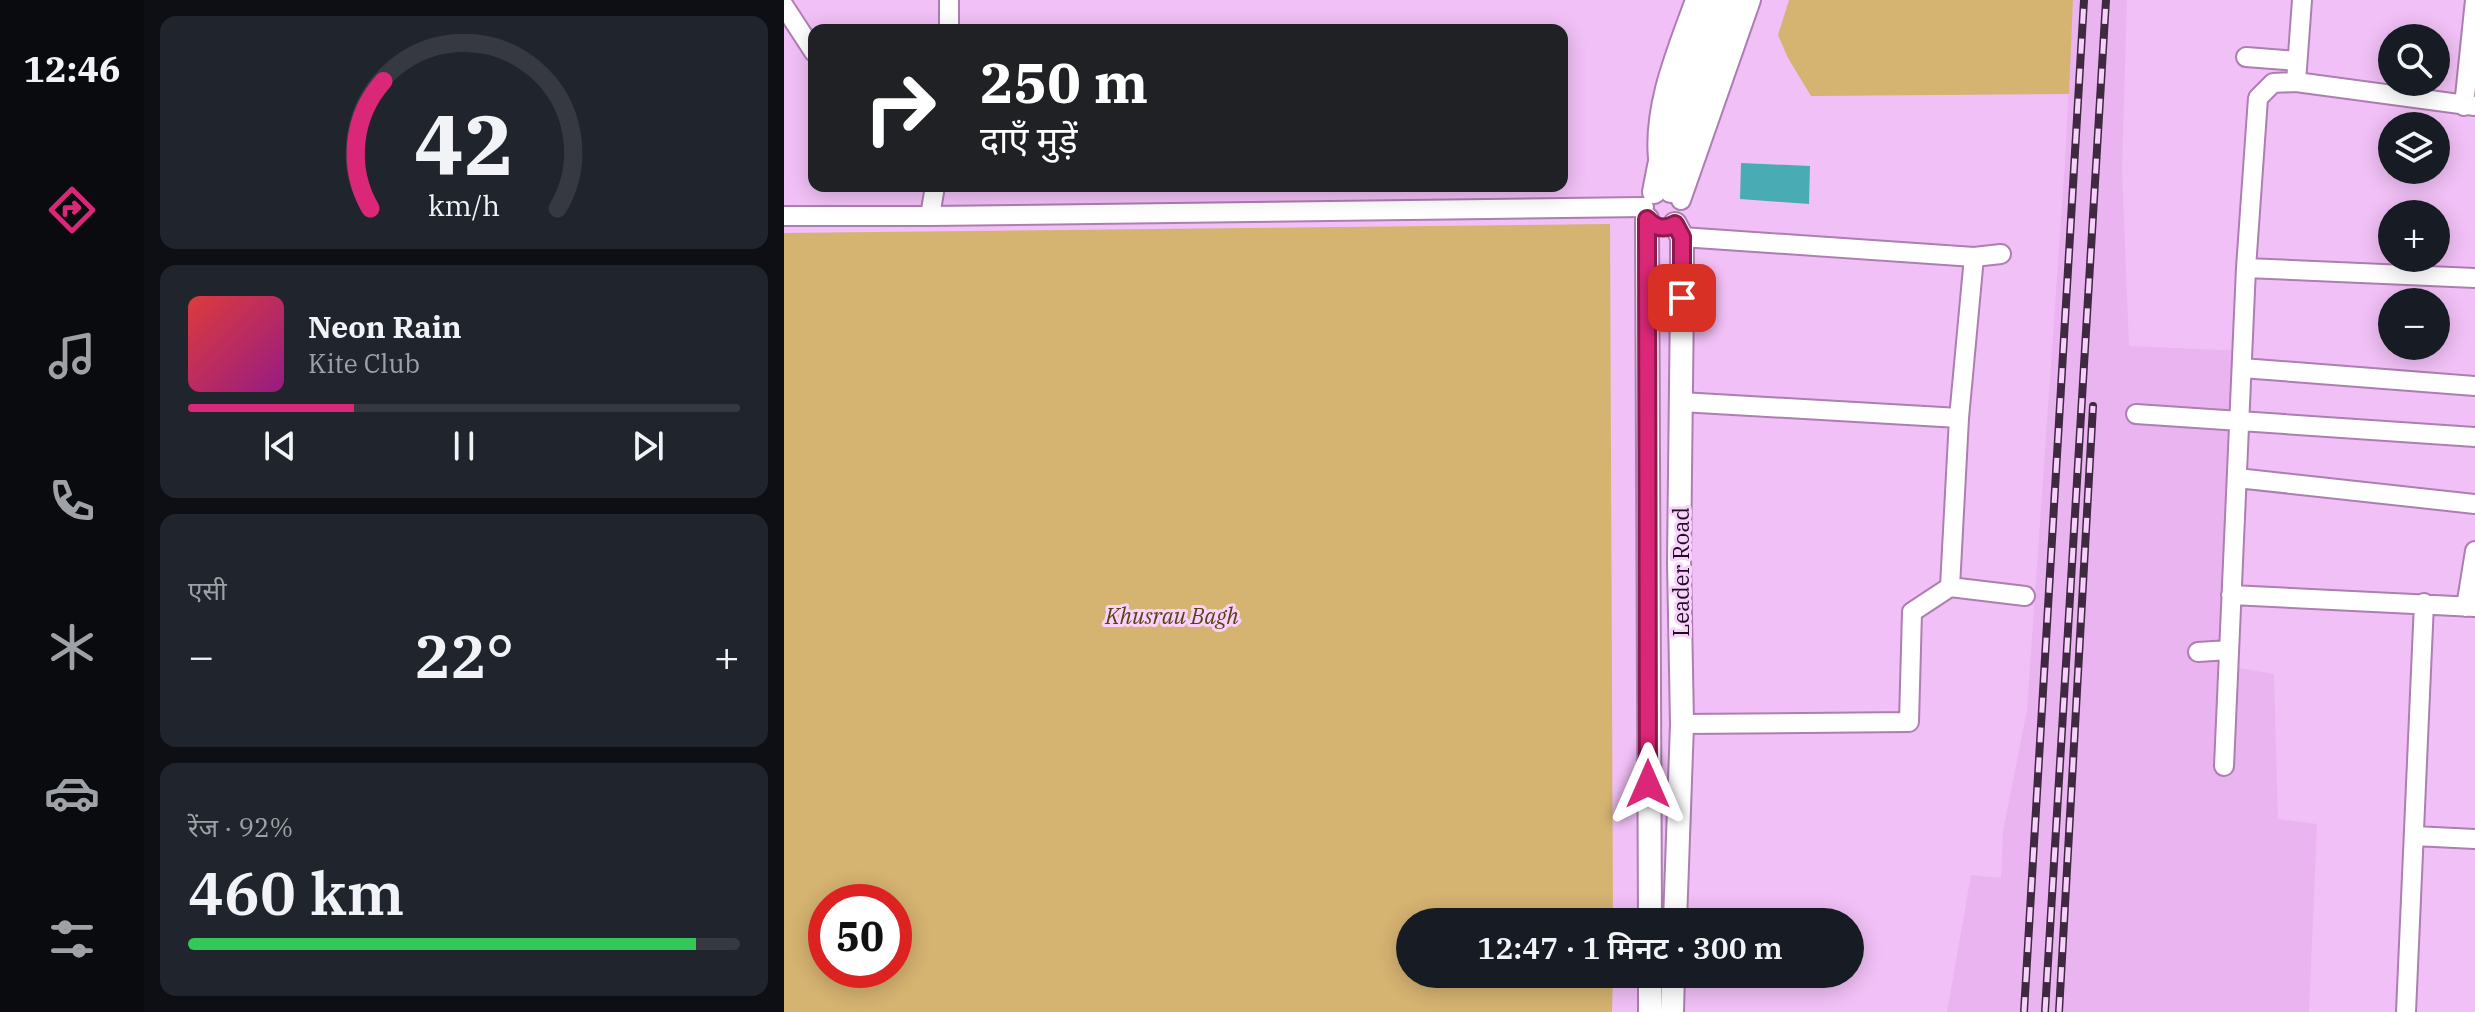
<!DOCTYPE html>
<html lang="hi">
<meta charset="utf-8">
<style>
body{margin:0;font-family:"IBM Plex Serif","Noto Sans Devanagari",serif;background:#20242c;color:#f1f3f6;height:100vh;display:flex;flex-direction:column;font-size:30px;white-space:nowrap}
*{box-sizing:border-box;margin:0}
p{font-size:26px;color:#9ea1a6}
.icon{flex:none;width:44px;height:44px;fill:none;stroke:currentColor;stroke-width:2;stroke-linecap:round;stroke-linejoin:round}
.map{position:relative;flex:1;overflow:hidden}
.panel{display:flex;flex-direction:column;gap:16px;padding:16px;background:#0d0f14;width:640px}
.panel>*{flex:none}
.top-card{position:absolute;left:24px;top:24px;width:760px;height:168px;border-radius:16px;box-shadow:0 4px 20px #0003;background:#202124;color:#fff;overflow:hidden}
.controls{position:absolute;left:1594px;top:24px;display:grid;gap:16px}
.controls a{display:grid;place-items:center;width:72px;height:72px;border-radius:50%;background:#171b24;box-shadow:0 4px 20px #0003;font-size:40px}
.speed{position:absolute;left:24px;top:884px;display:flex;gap:16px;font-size:40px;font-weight:700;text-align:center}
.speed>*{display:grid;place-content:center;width:104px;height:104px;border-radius:50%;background:#171b24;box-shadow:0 4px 20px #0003;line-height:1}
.speed .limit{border:12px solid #d22;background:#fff;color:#111}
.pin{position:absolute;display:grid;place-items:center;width:68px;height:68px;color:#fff;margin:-34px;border-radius:16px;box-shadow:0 4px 12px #0006}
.me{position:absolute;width:88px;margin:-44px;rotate:0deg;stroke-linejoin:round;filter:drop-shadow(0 0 6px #0008)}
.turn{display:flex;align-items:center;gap:28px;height:168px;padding:0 40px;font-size:36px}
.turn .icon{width:104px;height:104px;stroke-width:2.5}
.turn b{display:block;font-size:56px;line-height:68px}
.big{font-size:60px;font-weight:600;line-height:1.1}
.panel .card{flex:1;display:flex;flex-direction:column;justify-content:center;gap:12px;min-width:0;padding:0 28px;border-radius:16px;background:#20242c}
.panel .dial{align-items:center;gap:0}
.dial svg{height:208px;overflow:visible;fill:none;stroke:#363941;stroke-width:7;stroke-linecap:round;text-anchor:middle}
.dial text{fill:#f1f3f6;stroke:none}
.song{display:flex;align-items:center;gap:24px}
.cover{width:96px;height:96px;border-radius:12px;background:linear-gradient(135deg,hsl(0 70% 55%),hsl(310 70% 35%))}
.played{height:8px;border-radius:4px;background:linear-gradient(90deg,#db2777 30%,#363941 30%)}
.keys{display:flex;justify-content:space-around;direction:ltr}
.heat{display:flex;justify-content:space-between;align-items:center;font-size:44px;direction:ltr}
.charge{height:12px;border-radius:6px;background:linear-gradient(90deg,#34c759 92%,#363941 0)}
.trip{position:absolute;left:612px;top:908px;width:468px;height:80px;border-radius:40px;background:#171b24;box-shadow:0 4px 20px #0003;font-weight:600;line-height:80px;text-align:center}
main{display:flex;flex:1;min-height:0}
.menu{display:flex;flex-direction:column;width:144px;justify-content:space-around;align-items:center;background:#090b0e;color:#9ea1a6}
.menu .icon{width:56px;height:56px}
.menu .on{color:#db2777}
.menu b{font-size:36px;color:#f1f3f6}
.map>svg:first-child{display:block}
.built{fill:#eab4f0}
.green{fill:#d5b371;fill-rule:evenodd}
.water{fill:#49acb5}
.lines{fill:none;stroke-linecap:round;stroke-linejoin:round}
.minor-casing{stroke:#ad7eb1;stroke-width:22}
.major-casing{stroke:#ad7eb1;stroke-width:26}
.minor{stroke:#fff;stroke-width:18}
.major{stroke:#fff;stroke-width:22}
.rail-casing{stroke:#3f2941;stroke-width:8}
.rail{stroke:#f9d1fd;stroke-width:5;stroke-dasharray:15;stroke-linecap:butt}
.route-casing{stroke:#8e194d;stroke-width:20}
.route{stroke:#db2777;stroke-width:14}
.labels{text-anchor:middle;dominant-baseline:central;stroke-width:6;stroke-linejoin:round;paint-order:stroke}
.street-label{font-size:22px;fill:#1e0d20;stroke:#f9d1fd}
.park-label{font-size:22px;font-style:italic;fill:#59420d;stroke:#f9d1fd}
</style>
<main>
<nav class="menu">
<b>12:46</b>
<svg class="icon on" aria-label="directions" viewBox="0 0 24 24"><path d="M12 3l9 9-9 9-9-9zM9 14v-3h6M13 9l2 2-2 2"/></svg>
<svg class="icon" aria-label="music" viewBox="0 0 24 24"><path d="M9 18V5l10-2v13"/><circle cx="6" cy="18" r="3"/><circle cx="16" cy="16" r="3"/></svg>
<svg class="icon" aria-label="phone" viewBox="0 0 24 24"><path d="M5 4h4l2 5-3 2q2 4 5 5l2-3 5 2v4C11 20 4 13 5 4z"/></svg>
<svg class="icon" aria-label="climate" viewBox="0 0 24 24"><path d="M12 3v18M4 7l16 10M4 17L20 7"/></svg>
<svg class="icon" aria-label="car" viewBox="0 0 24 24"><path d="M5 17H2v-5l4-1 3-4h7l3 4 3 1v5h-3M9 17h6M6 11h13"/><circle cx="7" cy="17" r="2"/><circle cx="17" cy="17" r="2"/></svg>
<svg class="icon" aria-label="filters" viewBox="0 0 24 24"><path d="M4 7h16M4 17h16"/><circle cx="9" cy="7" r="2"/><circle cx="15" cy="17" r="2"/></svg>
</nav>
<section class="panel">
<div class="card dial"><svg viewBox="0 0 100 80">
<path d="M14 69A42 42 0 1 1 86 69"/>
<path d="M14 69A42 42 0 0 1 19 20" stroke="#db2777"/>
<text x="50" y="56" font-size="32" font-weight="700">42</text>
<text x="50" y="72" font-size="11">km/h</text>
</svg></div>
<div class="card">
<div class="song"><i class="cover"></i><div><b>Neon Rain</b><p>Kite Club</p></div></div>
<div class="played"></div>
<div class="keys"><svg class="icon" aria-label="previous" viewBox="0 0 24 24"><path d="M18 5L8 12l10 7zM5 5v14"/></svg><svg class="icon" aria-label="pause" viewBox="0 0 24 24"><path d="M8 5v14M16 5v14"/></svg><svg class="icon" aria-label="next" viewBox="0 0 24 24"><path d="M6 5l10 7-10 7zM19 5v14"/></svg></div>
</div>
<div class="card"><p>एसी</p>
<div class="heat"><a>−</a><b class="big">22°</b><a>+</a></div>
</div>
<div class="card"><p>रेंज · 92%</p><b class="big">460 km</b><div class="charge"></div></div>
</section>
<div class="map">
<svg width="1691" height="1012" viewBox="0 0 1691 1012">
<rect width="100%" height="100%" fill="#f1c0f6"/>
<path class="built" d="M 1289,0 L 1343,0 L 1338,168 L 1345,346 L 1461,351 L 1449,667 L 1490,674 L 1494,819 L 1533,824 L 1525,1012 L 1163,1012 L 1187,875 L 1217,878 L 1219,831 L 1243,710 L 1281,162 Z"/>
<path class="green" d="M 1005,0 L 1289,0 L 1285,94 L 1027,96 L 1004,58 L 994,35 Z
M 826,224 L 829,922 L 626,922 L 626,974 L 829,974 L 828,1012 L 0,1012 L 0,233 ZM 42,902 L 110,902 L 110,970 L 42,970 Z"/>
<path class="water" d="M 957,163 L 1026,166 L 1025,204 L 956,199 Z"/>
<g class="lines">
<g class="minor-casing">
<path id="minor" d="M 0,6 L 30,52
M 165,30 L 165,0
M 1462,57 L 1513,61
M 1512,82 L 1518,0
M 1680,106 L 1691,0
M 874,159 C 869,105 893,50 911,0
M 897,200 L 967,0
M 0,216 L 146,216 L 860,207
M 146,216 L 151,186
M 898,237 L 1190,257 L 1217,254
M 1462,268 L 1691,278
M 1458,368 L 1691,386
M 897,402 L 1175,418
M 1352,414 L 1691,437
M 1453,478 L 1691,504
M 1166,587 L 1175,418 L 1190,257
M 1447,595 L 1691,607
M 1682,607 L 1691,551
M 1414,652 L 1445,650
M 898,724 L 1125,722 L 1128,612 L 1166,587 L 1241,596
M 1440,766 L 1462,268 L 1474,98 L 1489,83 L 1512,82 L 1691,106
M 1630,836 L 1691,839
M 1622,1012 L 1640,603"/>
</g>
<g class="major-casing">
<path id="major" d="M 887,191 L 892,159 L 947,0
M 870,192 L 875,166 L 927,0
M 863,219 L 866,922
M 891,224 L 898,237 L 898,298 L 895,561 L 898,724 L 891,922
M 866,1012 L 866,974
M 888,1012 L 889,974"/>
</g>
<use href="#minor" class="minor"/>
<use href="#major" class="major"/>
<g class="rail-casing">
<path id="rail" d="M 1240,1012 L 1300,0
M 1261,1012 L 1322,0
M 1275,1012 L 1309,406"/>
</g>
<use href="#rail" class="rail"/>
</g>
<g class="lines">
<g class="route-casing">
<path id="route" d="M 864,784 L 863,219 C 871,228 880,230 891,224 L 898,237 L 898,298"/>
</g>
<use href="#route" class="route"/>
</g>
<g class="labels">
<g class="street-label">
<text transform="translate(896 572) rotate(-90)">Leader Road</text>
</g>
<g class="park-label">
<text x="388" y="615">Khusrau Bagh</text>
</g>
</g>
</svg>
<div class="controls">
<a><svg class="icon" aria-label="search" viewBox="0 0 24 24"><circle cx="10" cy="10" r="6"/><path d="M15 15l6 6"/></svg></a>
<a><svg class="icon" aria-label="layers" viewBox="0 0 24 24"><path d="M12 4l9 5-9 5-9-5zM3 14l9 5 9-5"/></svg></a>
<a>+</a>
<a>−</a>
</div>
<div class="speed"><div class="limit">50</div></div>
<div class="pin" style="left:898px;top:298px;background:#d93025"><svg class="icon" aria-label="arrive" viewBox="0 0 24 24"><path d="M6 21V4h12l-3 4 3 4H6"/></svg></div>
<svg class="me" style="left:864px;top:784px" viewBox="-20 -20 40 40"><path d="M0-17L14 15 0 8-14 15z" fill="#db2777" stroke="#fff" stroke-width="4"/></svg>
<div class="trip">12:47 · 1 मिनट · 300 m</div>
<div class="top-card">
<div class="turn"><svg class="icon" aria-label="right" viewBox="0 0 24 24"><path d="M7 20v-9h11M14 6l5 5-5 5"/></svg><div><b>250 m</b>दाएँ मुड़ें</div></div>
</div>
</div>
</main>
